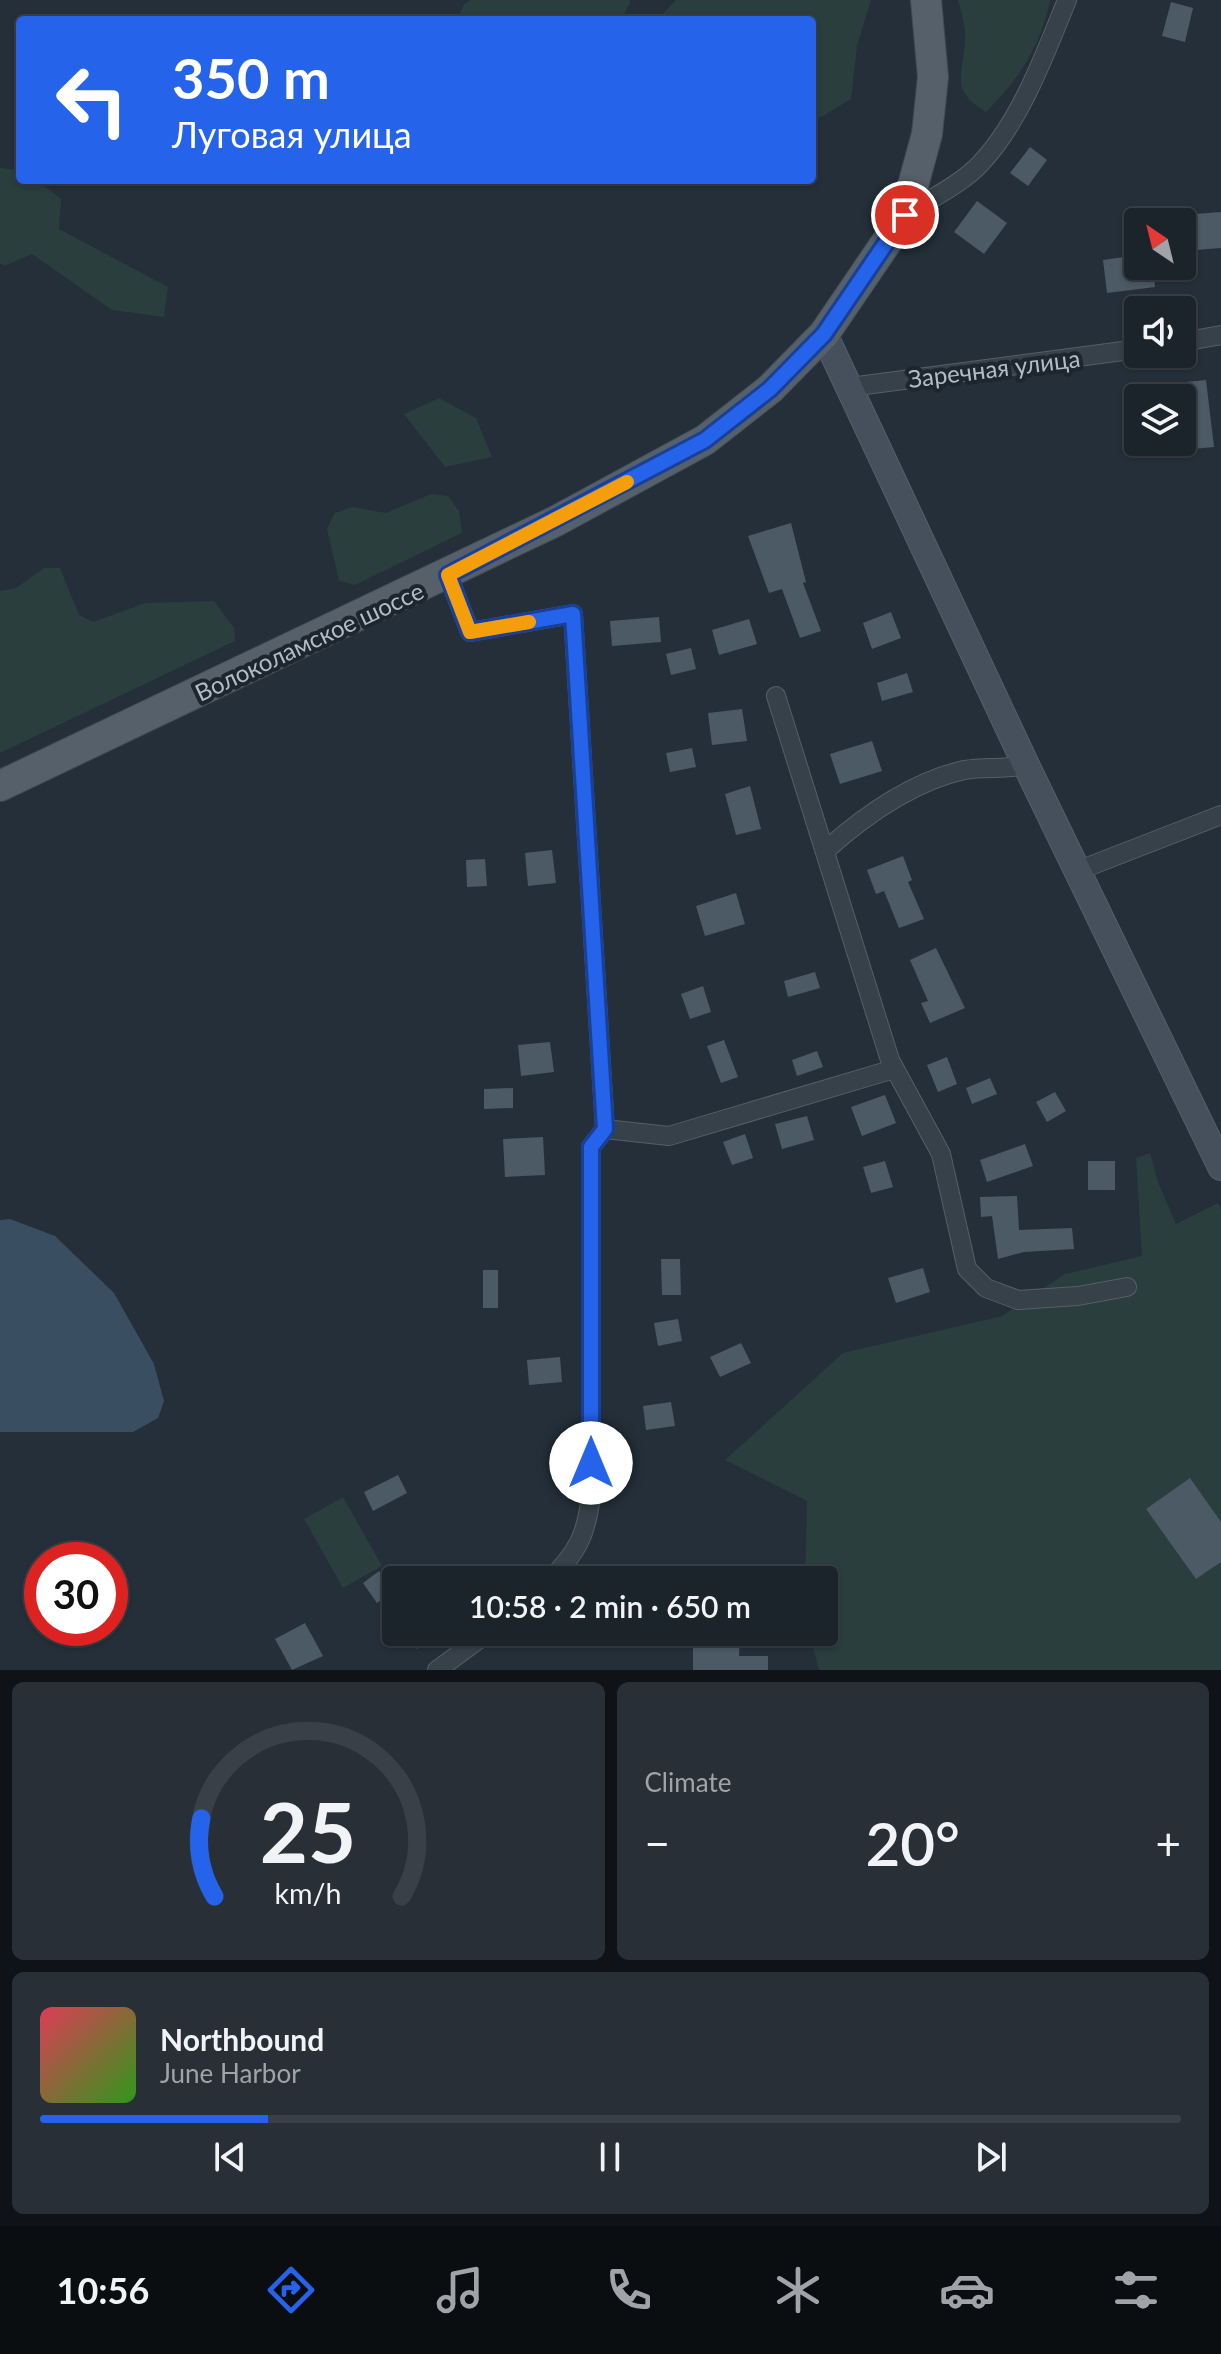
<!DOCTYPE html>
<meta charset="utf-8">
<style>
body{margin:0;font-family:Lato,sans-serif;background:#282f37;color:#f1f3f6;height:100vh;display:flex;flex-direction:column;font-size:30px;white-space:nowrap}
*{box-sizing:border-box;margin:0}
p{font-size:26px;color:#a0a4a9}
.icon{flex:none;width:44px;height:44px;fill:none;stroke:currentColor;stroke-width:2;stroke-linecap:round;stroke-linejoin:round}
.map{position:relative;height:1670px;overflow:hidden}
.drawer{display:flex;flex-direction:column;gap:12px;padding:12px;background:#0f1318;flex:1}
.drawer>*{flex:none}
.top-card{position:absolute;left:16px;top:16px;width:800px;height:168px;border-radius:8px;box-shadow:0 2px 6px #0004,0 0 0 2px #394047;background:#2563eb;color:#fff;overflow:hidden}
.needle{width:52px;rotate:325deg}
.buttons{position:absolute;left:1124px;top:208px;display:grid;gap:16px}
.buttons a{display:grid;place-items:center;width:72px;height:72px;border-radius:8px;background:#1b232b;box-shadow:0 2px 6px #0004,0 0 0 2px #394047;font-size:40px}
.speed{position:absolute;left:24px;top:1542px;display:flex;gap:16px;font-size:40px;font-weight:700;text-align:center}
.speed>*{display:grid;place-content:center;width:104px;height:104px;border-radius:50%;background:#1b232b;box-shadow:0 2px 6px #0004,0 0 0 2px #394047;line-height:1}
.speed .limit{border:12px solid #d22;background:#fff;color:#111}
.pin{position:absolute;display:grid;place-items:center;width:68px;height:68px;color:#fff;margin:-34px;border:4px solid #fff;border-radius:50%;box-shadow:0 2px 8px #0007}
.me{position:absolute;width:88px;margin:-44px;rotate:0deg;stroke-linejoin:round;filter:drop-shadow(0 0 6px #0008)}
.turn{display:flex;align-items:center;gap:28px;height:168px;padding:0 24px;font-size:36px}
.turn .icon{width:104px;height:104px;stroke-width:2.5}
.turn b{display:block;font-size:56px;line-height:68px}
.big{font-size:60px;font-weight:600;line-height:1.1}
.drawer .card{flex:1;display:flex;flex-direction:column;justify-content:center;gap:12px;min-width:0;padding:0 28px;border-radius:12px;background:#282f37}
.drawer .dial{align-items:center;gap:0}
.dial svg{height:208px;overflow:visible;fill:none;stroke:#394047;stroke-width:7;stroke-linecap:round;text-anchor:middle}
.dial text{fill:#f1f3f6;stroke:none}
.song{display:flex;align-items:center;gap:24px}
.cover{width:96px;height:96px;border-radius:12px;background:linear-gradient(135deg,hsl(350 70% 55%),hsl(110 70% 35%))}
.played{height:8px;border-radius:4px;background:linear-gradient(90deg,#2563eb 20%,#394047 20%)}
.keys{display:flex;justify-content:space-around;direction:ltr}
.heat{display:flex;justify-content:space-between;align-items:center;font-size:44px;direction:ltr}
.drawer .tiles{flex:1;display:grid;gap:12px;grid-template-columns:1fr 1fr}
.card:last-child{grid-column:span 2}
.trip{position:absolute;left:382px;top:1566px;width:456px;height:80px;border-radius:8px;background:#1b232b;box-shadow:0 2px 6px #0004,0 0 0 2px #394047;font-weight:600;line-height:80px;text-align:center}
.tab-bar{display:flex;height:128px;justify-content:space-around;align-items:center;background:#0b0e11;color:#a0a4a9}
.tab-bar .icon{width:56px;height:56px}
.tab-bar .current{color:#2563eb}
.tab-bar b{font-size:36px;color:#f1f3f6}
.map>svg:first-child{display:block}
.green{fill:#293e3d}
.water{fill:#3a4e61}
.building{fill:#4c5a65}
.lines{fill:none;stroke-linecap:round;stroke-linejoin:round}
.street-casing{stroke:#565f68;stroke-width:20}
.secondary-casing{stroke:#565f68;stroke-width:28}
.primary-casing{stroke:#414a53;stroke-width:32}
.street{stroke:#37414a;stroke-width:18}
.secondary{stroke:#46505d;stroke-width:26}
.primary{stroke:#55606a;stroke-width:30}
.route-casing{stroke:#184099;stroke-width:20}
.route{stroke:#2563eb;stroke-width:14}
.slow{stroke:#f59e0b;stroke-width:14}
.labels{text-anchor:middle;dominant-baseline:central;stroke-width:8;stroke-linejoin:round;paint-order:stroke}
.street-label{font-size:24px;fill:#b3bcc6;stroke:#1d262f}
</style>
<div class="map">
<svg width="1221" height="1670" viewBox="0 0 1221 1670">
<rect width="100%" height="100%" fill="#242f39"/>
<path class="green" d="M 471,0 L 630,0 L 630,3 L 621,20 L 457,20 L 464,4 Z
M 676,0 L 871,0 L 857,46 L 851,99 L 821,117 L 812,116 L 812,20 L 657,20 Z
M 958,0 L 1050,0 C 1042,44 1018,81 986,112 C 948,90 964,72 965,39 C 966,27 961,12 958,0 Z
M 0,168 L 20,170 L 20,180 L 37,180 L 61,199 L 59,229 L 168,287 L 164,317 L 112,310 L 32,254 L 4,266 L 0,263 Z
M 439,398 L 476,418 L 492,457 L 445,467 L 404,414 Z
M 431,494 L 448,496 L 459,511 L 462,533 L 355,585 L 339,581 L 327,529 L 335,513 L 352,507 L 386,513 Z
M 44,568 L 60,568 L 79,615 L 93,622 L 145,603 L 214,601 L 234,628 L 235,641 L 0,753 L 0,591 L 16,588 Z
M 1150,1153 L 1158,1182 L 1176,1224 L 1218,1203 L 1221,1209 L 1221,1670 L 819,1670 L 809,1632 L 824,1632 L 824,1580 L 805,1580 L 807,1501 L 725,1460 L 843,1353 L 1002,1316 L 1065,1274 L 1142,1256 L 1136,1158 Z
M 343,1497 L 382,1566 L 343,1588 L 304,1519 Z"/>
<path class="water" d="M 10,1219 L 55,1236 L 114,1293 L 154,1364 L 164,1401 L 158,1418 L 133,1432 L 0,1432 L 0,1220 Z"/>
<path class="building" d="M 1171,2 L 1193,8 L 1185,42 L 1162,36 Z
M 1030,147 L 1047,160 L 1028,186 L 1010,173 Z
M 977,201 L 1007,223 L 984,254 L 954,232 Z
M 1221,212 L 1221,248 L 1183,251 L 1182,215 Z
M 1138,255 L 1138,266 L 1153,266 L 1155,287 L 1107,293 L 1103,260 Z
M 1206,380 L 1214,447 L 1182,450 L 1182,432 L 1192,431 L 1186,382 Z
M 791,523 L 806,582 L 803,583 L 821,631 L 800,638 L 782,589 L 769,593 L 748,536 Z
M 891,612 L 901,638 L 872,649 L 863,623 Z
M 659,617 L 661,642 L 612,646 L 610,621 Z
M 749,619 L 757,644 L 719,655 L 712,630 Z
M 691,648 L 696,669 L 671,675 L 666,654 Z
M 907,673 L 913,692 L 882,701 L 877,683 Z
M 742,709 L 747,741 L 712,745 L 708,713 Z
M 872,741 L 882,771 L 840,784 L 830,754 Z
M 692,748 L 696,767 L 670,772 L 666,753 Z
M 750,786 L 761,829 L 736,835 L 725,794 Z
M 552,850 L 556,883 L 528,886 L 525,853 Z
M 903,856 L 912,880 L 908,882 L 924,919 L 899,928 L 884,891 L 876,894 L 867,870 Z
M 485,859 L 487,886 L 467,887 L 466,860 Z
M 736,893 L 745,924 L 705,936 L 696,906 Z
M 936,948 L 965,1008 L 930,1023 L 921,1003 L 928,1001 L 910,960 Z
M 815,972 L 820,988 L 788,997 L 784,981 Z
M 703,986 L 711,1012 L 690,1019 L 681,994 Z
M 724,1040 L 738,1077 L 721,1083 L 707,1046 Z
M 550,1042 L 554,1072 L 521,1076 L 518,1045 Z
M 817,1051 L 823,1067 L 797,1076 L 792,1060 Z
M 947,1057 L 957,1084 L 938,1092 L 927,1065 Z
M 990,1078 L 997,1094 L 972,1104 L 966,1088 Z
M 513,1088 L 513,1108 L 484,1109 L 484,1089 Z
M 1055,1092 L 1066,1111 L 1047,1122 L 1036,1102 Z
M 885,1095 L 896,1123 L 862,1136 L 851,1107 Z
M 807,1116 L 814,1140 L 782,1149 L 775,1124 Z
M 745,1134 L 753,1158 L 732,1165 L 723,1142 Z
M 543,1137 L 545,1175 L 505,1177 L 503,1139 Z
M 1025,1144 L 1033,1166 L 987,1182 L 980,1160 Z
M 885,1161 L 893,1187 L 871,1193 L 863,1167 Z
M 1088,1161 L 1115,1161 L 1115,1190 L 1088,1190 Z
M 1017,1196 L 1019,1230 L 1072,1228 L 1074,1249 L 1024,1252 L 998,1259 L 992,1216 L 981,1217 L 980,1197 Z
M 661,1259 L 680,1259 L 681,1295 L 662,1295 Z
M 923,1268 L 930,1292 L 896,1303 L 888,1278 Z
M 483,1270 L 498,1270 L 498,1308 L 483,1308 Z
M 678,1319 L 682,1341 L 658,1346 L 654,1323 Z
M 741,1343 L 751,1363 L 720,1377 L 710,1357 Z
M 560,1357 L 562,1382 L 529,1385 L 527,1360 Z
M 671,1402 L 675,1426 L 646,1430 L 643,1406 Z
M 398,1475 L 407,1493 L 373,1511 L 364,1492 Z
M 1190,1478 L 1221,1522 L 1221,1562 L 1196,1579 L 1146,1509 Z
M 379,1571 L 393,1592 L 377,1603 L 363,1583 Z
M 305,1623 L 323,1656 L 292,1670 L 275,1639 Z
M 406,1632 L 444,1632 L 417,1649 Z
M 693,1632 L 740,1632 L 739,1656 L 768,1656 L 768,1670 L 693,1670 Z"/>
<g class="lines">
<g class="street-casing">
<path id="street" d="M 905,215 C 928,200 962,184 981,163 C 1021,120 1045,54 1067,0
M 1182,342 L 1221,335
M 850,387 L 1138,349
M 448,575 L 470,632 L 573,614 L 605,1129 L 591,1147 L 591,1494 C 587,1533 578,1553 549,1580
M 776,696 L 890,1060 L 941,1154 L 967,1269 L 986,1288 L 1018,1300 L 1078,1296 L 1127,1287
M 826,850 C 865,815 911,782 964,770 C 984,766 1005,770 1026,765
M 1077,871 L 1221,815
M 605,1129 L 669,1136 L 894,1069
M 437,1670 L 489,1632"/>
</g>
<g class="secondary-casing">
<path id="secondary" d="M 824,334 L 1026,765 L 1221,1167"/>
</g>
<g class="primary-casing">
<path id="primary" d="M 0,786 L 556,521 L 705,440 L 770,389 L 824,334 L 905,215 L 927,134 L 933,77 L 926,0"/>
</g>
<use href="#street" class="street"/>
<use href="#secondary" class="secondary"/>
<use href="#primary" class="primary"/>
</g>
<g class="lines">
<g class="route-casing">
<path id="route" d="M 591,1463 L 591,1147 L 605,1129 L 573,614 L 470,632 L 448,575 L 705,440 L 770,389 L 824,334 L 905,215"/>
</g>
<use href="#route" class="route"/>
<path class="slow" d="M 529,622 L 470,632 L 448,575 L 627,482"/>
</g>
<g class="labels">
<g class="street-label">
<text transform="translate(994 368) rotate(-7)">Заречная улица</text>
<text transform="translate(309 641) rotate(-25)">Волоколамское шоссе</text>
</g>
</g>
</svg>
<div class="buttons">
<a><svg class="needle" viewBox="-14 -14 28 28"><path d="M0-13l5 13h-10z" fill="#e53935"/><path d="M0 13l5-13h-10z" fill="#a0a4a9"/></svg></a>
<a><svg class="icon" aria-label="sound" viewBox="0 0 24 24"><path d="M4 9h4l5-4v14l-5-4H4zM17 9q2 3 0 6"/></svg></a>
<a><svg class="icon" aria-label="layers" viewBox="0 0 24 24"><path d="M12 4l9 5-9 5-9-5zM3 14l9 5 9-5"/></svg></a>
</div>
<div class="speed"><div class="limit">30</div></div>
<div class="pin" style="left:905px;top:215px;background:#d93025"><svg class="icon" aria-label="arrive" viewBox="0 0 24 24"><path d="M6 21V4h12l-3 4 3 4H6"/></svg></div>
<svg class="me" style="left:591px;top:1463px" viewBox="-20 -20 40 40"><circle r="19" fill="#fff"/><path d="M0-13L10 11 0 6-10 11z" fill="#2563eb"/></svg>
<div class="trip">10:58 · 2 min · 650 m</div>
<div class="top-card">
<div class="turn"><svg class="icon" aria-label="left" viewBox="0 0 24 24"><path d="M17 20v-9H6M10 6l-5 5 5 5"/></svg><div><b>350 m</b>Луговая улица</div></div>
</div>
</div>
<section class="drawer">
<div class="tiles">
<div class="card dial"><svg viewBox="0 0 100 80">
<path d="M14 69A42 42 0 1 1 86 69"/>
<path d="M14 69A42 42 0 0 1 9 39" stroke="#2563eb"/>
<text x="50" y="56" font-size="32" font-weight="700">25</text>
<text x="50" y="72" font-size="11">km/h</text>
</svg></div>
<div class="card"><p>Climate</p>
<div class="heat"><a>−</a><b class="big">20°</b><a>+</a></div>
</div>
<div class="card">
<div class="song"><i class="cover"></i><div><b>Northbound</b><p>June Harbor</p></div></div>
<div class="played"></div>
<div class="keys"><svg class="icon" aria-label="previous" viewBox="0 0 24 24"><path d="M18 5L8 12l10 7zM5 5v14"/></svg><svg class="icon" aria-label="pause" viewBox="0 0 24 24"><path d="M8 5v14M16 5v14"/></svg><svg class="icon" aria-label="next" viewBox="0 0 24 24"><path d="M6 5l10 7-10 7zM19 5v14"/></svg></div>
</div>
</div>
</section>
<nav class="tab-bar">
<b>10:56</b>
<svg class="icon current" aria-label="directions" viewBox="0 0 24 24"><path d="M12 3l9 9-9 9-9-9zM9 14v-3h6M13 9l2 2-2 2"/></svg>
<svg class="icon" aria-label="music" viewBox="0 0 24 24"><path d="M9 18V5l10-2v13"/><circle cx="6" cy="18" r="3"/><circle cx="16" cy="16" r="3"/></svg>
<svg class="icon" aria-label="phone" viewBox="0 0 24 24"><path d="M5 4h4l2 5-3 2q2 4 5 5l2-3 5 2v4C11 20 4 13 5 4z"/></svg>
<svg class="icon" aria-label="climate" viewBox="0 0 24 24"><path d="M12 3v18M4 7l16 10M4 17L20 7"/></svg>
<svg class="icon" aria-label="car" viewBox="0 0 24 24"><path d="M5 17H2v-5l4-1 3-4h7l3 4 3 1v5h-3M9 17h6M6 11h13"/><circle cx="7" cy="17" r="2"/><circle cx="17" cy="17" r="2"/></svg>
<svg class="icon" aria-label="filters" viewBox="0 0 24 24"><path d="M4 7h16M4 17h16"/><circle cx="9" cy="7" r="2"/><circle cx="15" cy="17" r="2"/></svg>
</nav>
